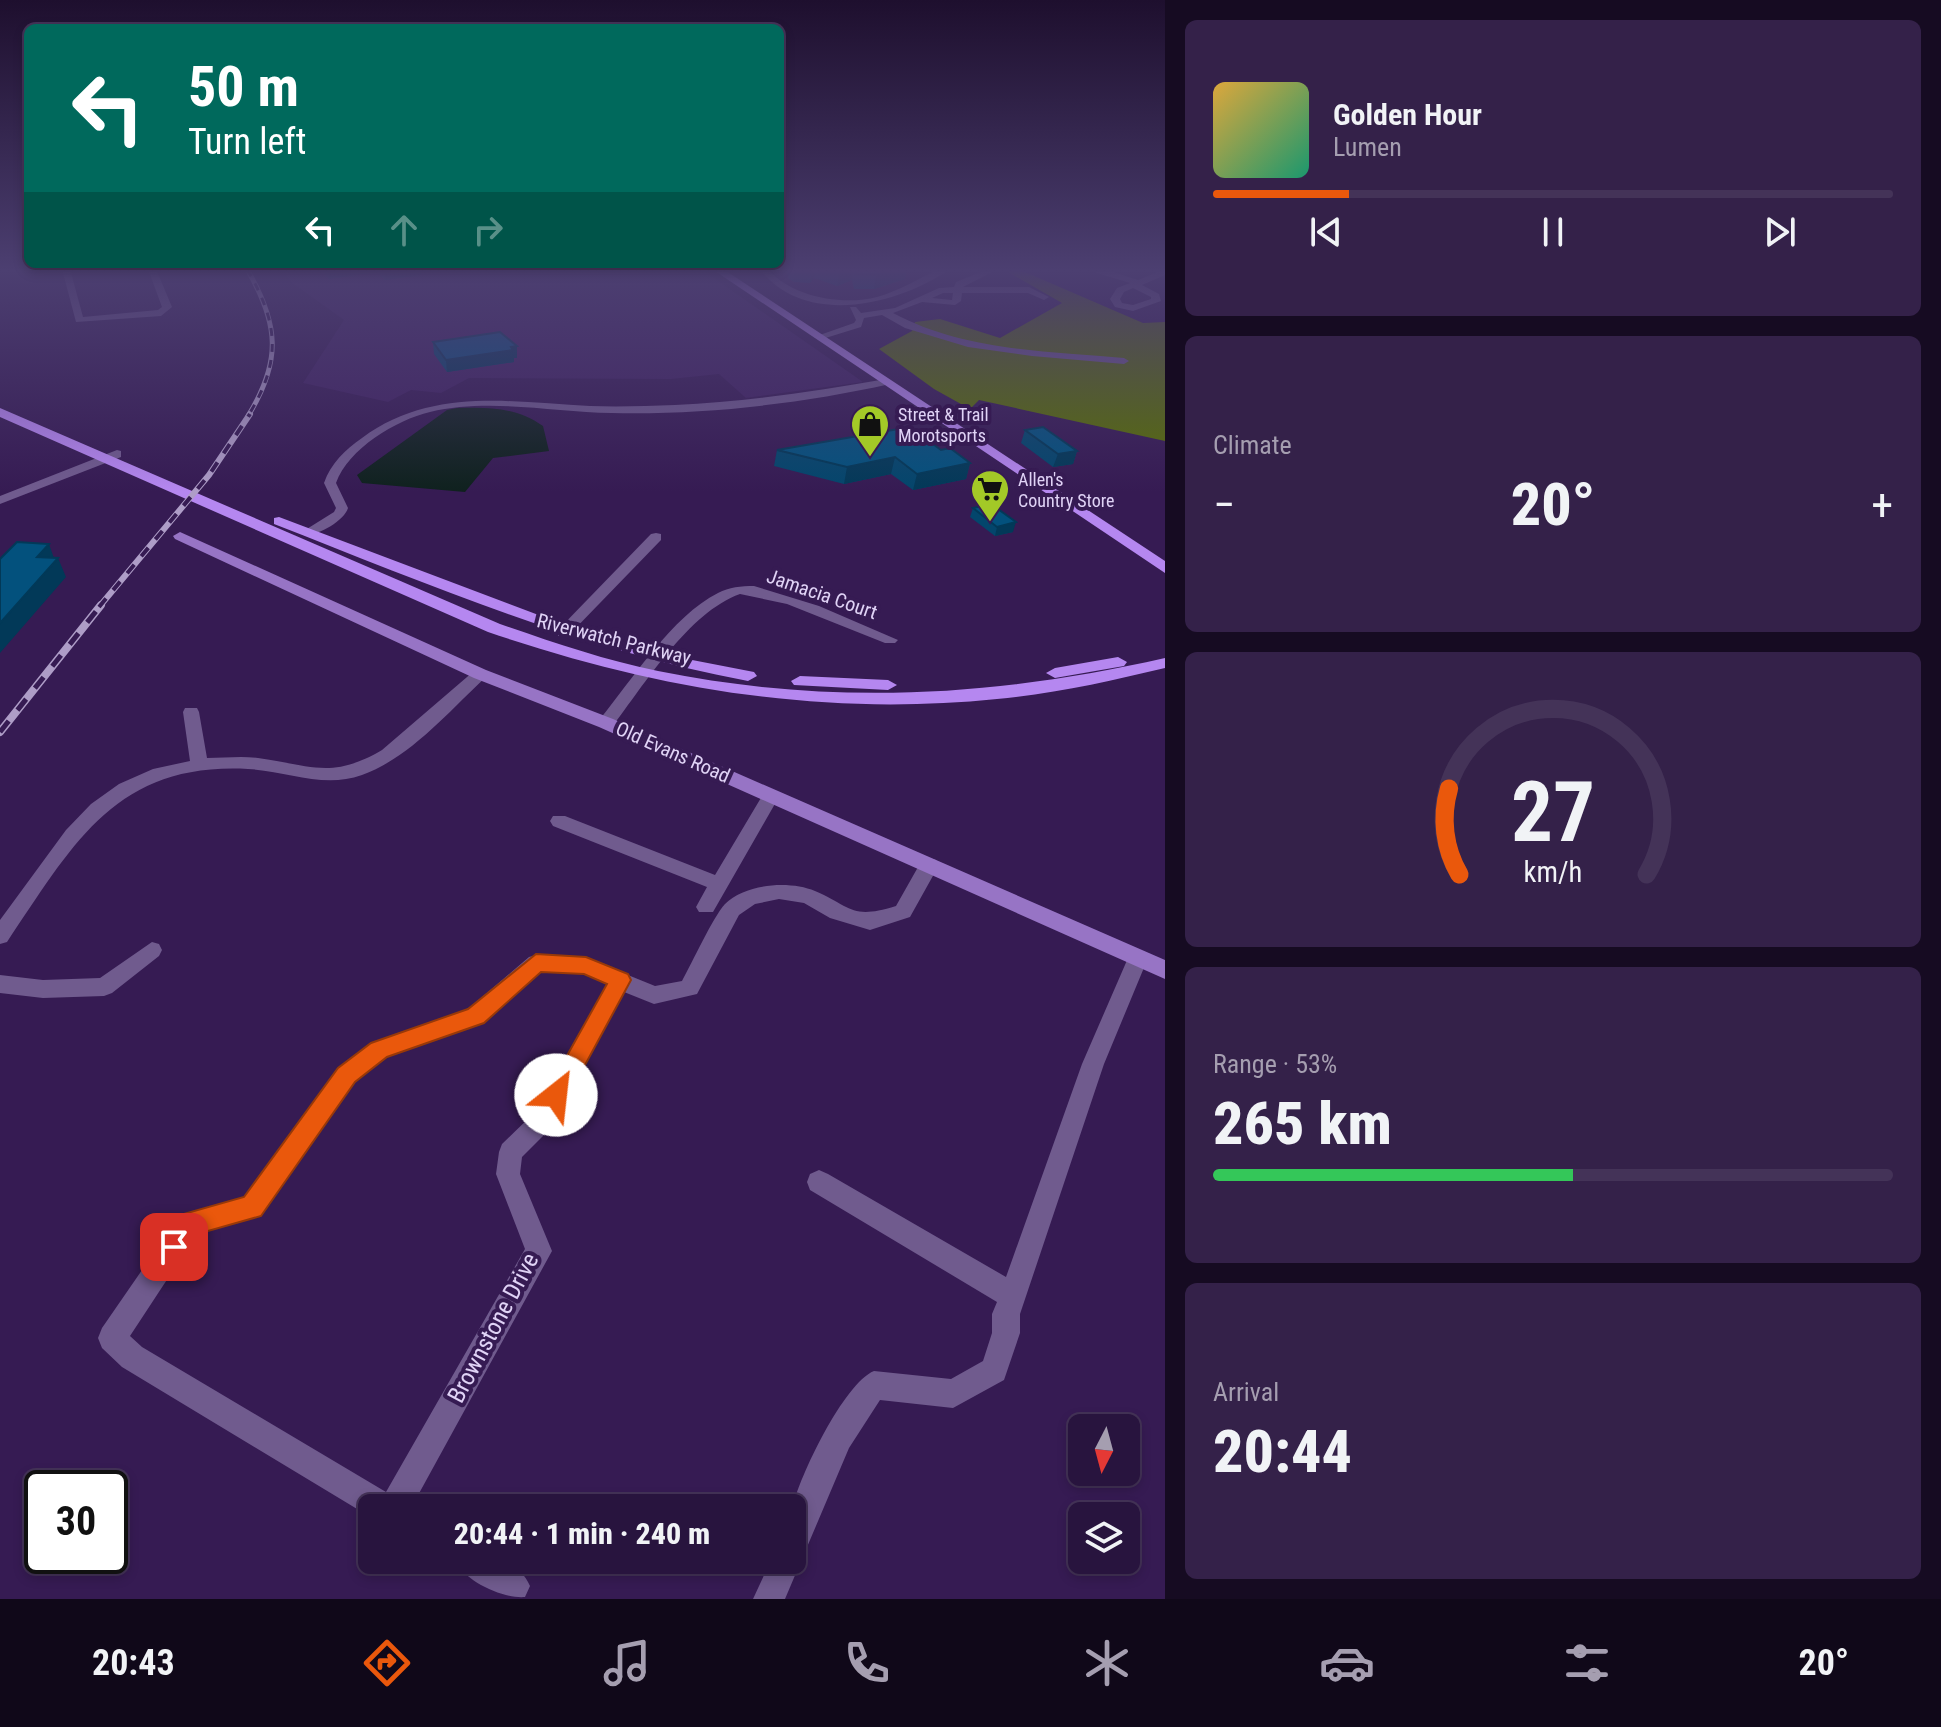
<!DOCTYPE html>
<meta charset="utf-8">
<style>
body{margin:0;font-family:"Roboto Condensed",sans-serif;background:#342149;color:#f1f3f6;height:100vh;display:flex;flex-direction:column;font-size:30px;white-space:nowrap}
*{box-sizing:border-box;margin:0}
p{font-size:26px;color:#a59eb0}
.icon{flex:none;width:44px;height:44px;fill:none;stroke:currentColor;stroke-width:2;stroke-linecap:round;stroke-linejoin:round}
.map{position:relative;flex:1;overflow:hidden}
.panel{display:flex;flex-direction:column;gap:20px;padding:20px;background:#160b22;width:776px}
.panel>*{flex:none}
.top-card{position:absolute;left:24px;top:24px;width:760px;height:244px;border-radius:12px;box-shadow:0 4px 12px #0003,0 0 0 2px #443358;background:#00695c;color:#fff;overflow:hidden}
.needle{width:52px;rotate:186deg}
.fabs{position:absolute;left:1068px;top:1414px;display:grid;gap:16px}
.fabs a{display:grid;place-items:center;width:72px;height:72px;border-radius:12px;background:#28143e;box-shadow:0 4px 12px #0003,0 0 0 2px #443358;font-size:40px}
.speed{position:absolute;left:24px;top:1470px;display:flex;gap:16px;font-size:40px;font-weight:700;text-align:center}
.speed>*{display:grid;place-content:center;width:104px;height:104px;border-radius:50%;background:#28143e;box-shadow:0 4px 12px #0003,0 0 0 2px #443358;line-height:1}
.speed .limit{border:4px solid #111;border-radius:12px;background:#fff;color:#111}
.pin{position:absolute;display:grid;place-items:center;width:68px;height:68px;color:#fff;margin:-34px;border-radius:16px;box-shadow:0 4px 12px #0006}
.me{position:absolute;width:88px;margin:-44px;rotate:29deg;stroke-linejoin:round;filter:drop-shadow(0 0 6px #0008)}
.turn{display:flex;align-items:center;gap:28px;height:168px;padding:0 32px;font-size:36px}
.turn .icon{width:104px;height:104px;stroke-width:2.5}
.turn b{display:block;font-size:56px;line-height:68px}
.lanes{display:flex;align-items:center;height:76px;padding:0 32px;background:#0003;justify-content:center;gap:40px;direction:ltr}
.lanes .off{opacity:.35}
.big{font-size:60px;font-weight:800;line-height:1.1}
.panel .widget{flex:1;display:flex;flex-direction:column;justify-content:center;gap:12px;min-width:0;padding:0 28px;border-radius:12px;background:#342149}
.panel .dial{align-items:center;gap:0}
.dial svg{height:208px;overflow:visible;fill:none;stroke:#443358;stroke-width:7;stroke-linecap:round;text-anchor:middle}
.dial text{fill:#f1f3f6;stroke:none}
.song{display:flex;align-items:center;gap:24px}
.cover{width:96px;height:96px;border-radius:12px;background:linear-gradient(135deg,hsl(40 70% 55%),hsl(160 70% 35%))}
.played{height:8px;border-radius:4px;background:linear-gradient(90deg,#ea580c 20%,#443358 20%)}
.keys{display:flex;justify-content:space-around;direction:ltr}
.heat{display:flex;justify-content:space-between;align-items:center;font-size:44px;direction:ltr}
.charge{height:12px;border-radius:6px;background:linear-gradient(90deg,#34c759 53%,#443358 0)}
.trip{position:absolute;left:358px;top:1494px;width:448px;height:80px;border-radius:12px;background:#28143e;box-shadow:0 4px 12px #0003,0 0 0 2px #443358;font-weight:800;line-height:80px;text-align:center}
.menu{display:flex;height:128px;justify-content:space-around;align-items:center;background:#100819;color:#a59eb0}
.menu .icon{width:56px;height:56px}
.menu .current{color:#ea580c}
.menu b{font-size:36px;color:#f1f3f6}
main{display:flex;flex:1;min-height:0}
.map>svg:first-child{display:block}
.built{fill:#402261}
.forest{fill:#586f03}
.water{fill:#0f211e}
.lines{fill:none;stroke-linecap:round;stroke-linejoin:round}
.street{fill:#705b8e;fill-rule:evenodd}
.secondary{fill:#9774c5;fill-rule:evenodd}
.primary{fill:#b587f0;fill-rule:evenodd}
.rail-far2-casing{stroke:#ae9dc7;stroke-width:5}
.rail-far1-casing{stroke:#ae9dc7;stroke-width:6}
.rail-casing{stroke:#ae9dc7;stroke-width:8}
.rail-far2{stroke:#361b53;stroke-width:3;stroke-dasharray:8;stroke-linecap:butt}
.rail-far1{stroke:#361b53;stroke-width:4;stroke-dasharray:11;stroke-linecap:butt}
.rail{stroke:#361b53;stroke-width:5;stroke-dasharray:14;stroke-linecap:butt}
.wall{fill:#03466c}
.shaded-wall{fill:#023958}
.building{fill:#03517d;stroke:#023958;stroke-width:2}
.route{fill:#ea580c;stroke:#983908;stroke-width:2}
.labels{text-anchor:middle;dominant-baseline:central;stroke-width:8;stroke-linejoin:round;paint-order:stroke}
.far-poi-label{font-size:18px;fill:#e0d3f6;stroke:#361b53;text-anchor:start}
.street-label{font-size:20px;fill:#e0d3f6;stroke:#361b53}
.near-street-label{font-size:24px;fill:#e0d3f6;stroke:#361b53}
</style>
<main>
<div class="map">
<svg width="1165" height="1599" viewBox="0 0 1165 1599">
<rect width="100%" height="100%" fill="#361b53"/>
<path class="built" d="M 282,269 L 701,269 L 863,382 L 746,398 L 719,374 L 671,379 L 469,378 L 441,393 L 411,390 L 388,402 L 303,383 L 344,320 L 291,282 Z"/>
<path class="forest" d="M 1003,269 L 1018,269 L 1143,323 L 1165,322 L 1165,441 L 979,400 L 970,409 L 934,389 L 879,349 L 912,331 L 915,322 L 940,319 L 1000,338 L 1062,303 Z"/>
<path class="water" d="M 457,408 C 488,407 516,407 543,426 L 549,451 L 493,458 L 465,492 L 362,483 L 357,475 L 447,410 Z"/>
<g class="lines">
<path class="street" d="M 62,269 L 70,269 L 83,317 L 158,310 L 162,307 L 148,269 L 156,269 L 172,307 L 161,316 L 76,322 Z
M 760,269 L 768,269 C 791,297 843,306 877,297 C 899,291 919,278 940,269 L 950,269 C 899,305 804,328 760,269 Z
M 988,269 L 998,269 L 963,287 L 1029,287 L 1049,297 L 1044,300 L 1028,293 L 962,293 L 961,301 L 955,305 L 922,302 L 893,313 C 964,351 1046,351 1124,358 L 1129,361 L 1124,364 L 1032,356 L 968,347 L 905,328 L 882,315 L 864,318 L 861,327 L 819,340 L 814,337 L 854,323 L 856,320 L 850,307 L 856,307 L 861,313 L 895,308 L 939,288 L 954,287 L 956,282 ZM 943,293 L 953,293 L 952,300 L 932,298 Z
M 1071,269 L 1104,269 L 1138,280 L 1165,269 L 1165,275 L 1142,285 L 1159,294 L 1161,301 L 1133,311 L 1115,307 L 1110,299 L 1117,288 L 1130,283 L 1094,272 ZM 1133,288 L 1151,297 L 1151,299 L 1133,305 L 1122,303 L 1120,299 L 1124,292 Z
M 886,379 L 890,380 L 890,384 C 800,404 704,415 612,413 C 552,412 489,398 430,412 C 396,420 348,449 336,483 L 348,508 C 344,521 318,536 304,535 L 302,532 L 334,512 L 336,508 L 324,483 C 331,463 345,450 362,438 C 431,387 511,402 590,406 C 619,407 647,406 675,405 C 746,402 816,391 886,379 Z
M 117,450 L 121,451 L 121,457 L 0,504 L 0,496 Z
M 656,533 L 661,534 L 661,540 L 568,636 L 558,636 L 558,630 L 651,534 Z
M 754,586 L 819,606 L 898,640 L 895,643 L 885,643 L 787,604 L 740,594 C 689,612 644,685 612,727 L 600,727 L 598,723 L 600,719 C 632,680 672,616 718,593 C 729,587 741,586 754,586 Z
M 480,669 L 488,674 L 486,677 C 448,712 411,757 362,775 C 323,789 288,771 248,769 C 115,762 73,845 7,942 L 0,944 L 0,920 L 66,830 L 91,804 L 119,784 L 153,769 L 190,761 L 183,712 L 185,708 L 197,708 L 199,712 L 207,758 C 224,758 241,756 258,758 C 311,765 331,780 382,750 L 474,671 Z
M 771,789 L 780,795 L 713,912 L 699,912 L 696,907 L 707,887 L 553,826 L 550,821 L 553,816 L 565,816 L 715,875 L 765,791 Z
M 929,858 L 936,860 L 939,865 L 910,917 L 870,930 L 830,918 L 804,903 L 779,899 L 755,904 L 739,915 L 697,994 L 654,1004 L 624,992 L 550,1129 L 522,1157 L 520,1174 L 552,1251 L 411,1508 L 372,1508 L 372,1518 L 122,1367 L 102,1348 L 98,1338 L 102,1328 L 180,1215 L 244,1197 L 339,1068 L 371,1043 L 468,1009 L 529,957 L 536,955 L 586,958 L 655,986 L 682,981 C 692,963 713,917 725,904 C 745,884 789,880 815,891 C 852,907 851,920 896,906 L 922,860 ZM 540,972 L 584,974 L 607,984 L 534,1113 L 502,1144 L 499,1152 L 496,1174 L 525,1249 L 386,1492 L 142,1347 L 130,1336 L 197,1234 L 261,1216 L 355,1082 L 387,1057 L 484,1022 Z
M 152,942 L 159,944 L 162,950 L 159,956 L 112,993 L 104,996 L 43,998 L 0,993 L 0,975 L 43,980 L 100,978 Z
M 1138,950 L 1145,952 L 1148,958 L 1104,1064 L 1020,1314 L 1020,1333 L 1004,1380 L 953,1408 L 880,1400 L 849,1448 L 785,1599 L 753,1599 L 771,1560 L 792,1560 C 792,1544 789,1525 792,1509 C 799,1477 844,1383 874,1371 L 951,1379 L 983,1361 L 992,1333 L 992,1314 L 997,1302 L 810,1190 L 807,1182 L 810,1174 L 819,1170 L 828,1174 L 1006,1277 L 1082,1064 L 1128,958 L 1131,952 Z
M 455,1560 C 483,1560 517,1555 530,1586 L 525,1597 C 503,1599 464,1581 455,1560 Z"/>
<path class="secondary" d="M 180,532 L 486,670 L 613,719 L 1165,960 L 1165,979 L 599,727 L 474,678 L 175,539 L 173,536 Z"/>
<path class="primary" d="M 712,269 L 723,269 L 1165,561 L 1165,573 Z
M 0,408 L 500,624 C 552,642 604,660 658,671 C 832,706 993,697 1165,658 L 1165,668 C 1110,681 1054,694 997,699 C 820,717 656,689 488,632 L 0,417 Z
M 279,517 L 573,628 L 687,659 L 754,672 L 757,676 L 748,681 C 582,650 430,585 274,524 L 274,518 Z
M 1118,657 L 1127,662 L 1124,666 L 1055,678 L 1046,673 L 1055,668 Z
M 800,676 L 888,680 L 897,685 L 888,690 L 794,685 L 791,681 Z"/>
<g class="rail-far2-casing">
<path id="rail-far2" d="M 247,269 C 279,324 282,361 248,416"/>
</g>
<g class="rail-far1-casing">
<path id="rail-far1" d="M 99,607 L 209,475 L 250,414"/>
</g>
<g class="rail-casing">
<path id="rail" d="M 0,732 L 101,605"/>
</g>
<use href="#rail-far2" class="rail-far2"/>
<use href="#rail-far1" class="rail-far1"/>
<use href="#rail" class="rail"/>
</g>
<path class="wall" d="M 322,269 L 420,269 L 421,275 L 385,280 L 377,272 L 329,279 Z
M 785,269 L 907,269 L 905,279 L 874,289 L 854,289 L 852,280 L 837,286 L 814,278 L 810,283 L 794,282 L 789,279 Z
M 433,342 L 517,346 L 517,358 L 514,358 L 514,362 L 447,372 L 434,354 Z
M 1025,430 L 1077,451 L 1073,464 L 1053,467 L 1021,443 Z
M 777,450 L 941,450 L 970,463 L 966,479 L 913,490 L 891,474 L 844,484 L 774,466 Z
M 973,508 L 1013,532 L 995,536 L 970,517 Z"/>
<path class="shaded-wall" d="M 328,269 L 377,269 L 377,272 L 329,279 Z
M 383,269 L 420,269 L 421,275 L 385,280 Z
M 812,269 L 815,269 L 814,278 L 810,283 Z
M 847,269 L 854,269 L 852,280 L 837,286 L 840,271 Z
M 895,269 L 907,269 L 905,279 L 874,289 L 876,275 Z
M 517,346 L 517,358 L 514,358 L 514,362 L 447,372 L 446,360 Z
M 1077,451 L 1073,464 L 1053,467 L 1058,454 Z
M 895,457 L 891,474 L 844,484 L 847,467 Z
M 970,463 L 966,479 L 913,490 L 917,474 Z
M 1016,522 L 1013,532 L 995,536 L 997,527 Z
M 49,544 L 55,561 L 58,558 L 66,577 L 0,653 L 0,623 L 37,557 Z"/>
<path class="building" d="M 831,269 L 847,269 L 840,271 Z
M 855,269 L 895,269 L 876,275 L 857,274 Z
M 500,332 L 517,346 L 511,347 L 513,350 L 446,360 L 433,342 Z
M 910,427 L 941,450 L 950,448 L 970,463 L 917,474 L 895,457 L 847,467 L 777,450 Z
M 1043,427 L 1077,451 L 1058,454 L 1025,430 Z
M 991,504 L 1016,522 L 997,527 L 973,508 Z
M 17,542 L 49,544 L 37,557 L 58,558 L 0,623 L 0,559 Z"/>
<linearGradient id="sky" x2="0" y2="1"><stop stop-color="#1e0f2e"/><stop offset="0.55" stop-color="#4c3f71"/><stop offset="1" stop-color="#4c3f71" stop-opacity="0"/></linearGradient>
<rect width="1165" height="492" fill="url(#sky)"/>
<path class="route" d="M 536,954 L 586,957 L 628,974 L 631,980 L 565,1102 L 556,1105 L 548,1102 L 545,1095 L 607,984 L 584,974 L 541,972 L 484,1023 L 387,1057 L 355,1082 L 261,1216 L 197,1234 L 183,1256 L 174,1260 L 165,1256 L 161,1247 L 180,1215 L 244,1197 L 338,1068 L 371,1043 L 468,1009 Z"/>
<defs>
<g id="shop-pin" transform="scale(2)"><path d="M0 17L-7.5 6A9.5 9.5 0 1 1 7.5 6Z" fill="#a3c927" stroke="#361b53"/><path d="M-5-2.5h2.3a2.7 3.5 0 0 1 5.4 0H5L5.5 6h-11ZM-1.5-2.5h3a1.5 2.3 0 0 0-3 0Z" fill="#111"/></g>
<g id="supermarket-pin" transform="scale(2)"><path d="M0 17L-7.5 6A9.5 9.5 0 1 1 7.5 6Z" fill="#a3c927" stroke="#361b53"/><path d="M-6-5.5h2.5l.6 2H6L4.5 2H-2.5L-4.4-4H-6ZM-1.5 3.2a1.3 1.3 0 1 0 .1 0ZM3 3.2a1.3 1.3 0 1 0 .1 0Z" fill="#111"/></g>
</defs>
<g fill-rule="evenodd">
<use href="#shop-pin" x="870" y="424"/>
<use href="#supermarket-pin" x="990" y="489"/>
</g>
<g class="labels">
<g class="far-poi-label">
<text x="898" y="414">Street &amp; Trail<tspan x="898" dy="21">Morotsports</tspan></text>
<text x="1018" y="479">Allen's<tspan x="1018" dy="21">Country Store</tspan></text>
</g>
<g class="street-label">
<text transform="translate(822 594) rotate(19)">Jamacia Court</text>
<text transform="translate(614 639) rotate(14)">Riverwatch Parkway</text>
<text transform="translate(673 752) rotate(24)">Old Evans Road</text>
</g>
<g class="near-street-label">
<text transform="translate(493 1328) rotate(-62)">Brownstone Drive</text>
</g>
</g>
</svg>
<div class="fabs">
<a><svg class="needle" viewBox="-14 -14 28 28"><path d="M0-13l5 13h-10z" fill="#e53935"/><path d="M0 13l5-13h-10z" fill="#a59eb0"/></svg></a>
<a><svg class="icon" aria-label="layers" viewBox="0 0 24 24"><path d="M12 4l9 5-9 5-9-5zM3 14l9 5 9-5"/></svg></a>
</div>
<div class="speed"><div class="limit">30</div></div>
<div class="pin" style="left:174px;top:1247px;background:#d93025"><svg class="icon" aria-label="arrive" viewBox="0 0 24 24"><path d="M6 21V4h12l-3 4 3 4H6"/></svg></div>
<svg class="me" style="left:556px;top:1095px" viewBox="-20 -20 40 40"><circle r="19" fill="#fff"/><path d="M0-13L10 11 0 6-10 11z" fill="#ea580c"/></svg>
<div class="trip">20:44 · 1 min · 240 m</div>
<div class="top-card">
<div class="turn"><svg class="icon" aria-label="left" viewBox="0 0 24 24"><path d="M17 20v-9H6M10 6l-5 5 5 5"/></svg><div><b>50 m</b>Turn left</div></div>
<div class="lanes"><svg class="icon" aria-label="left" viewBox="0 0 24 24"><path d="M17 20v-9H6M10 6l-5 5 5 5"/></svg><svg class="icon off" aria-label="ahead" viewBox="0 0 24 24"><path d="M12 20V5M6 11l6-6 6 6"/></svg><svg class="icon off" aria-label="right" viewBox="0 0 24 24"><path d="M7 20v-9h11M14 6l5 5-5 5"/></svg></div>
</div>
</div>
<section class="panel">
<div class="widget">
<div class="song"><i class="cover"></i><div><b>Golden Hour</b><p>Lumen</p></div></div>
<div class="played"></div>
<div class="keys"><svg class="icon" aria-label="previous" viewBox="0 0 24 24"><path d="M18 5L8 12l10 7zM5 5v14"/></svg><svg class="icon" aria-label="pause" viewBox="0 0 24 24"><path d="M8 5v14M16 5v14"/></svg><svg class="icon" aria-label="next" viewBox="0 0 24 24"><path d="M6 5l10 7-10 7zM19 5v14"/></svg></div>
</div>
<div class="widget"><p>Climate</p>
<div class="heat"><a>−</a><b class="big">20°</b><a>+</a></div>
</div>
<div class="widget dial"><svg viewBox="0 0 100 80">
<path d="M14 69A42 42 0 1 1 86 69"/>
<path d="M14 69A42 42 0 0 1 10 36" stroke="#ea580c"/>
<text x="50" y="56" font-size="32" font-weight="700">27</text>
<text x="50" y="72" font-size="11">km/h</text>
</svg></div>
<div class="widget"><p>Range · 53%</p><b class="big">265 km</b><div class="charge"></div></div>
<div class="widget"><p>Arrival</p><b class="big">20:44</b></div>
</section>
</main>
<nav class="menu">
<b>20:43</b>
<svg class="icon current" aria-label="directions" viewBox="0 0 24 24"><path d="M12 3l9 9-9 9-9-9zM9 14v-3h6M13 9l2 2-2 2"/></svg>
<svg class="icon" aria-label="music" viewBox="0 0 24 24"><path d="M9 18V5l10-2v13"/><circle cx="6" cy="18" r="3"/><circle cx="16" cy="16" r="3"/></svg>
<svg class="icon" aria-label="phone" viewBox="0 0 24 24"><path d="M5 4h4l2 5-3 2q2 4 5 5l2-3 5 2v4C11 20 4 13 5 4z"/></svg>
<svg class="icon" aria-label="climate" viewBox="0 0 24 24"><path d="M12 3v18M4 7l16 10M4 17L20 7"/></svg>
<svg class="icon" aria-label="car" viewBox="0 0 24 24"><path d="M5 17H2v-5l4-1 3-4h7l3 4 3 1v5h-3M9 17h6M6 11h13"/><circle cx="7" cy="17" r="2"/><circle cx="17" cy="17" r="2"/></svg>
<svg class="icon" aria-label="filters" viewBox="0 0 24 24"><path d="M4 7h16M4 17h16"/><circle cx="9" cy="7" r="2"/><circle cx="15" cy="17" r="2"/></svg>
<b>20°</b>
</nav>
